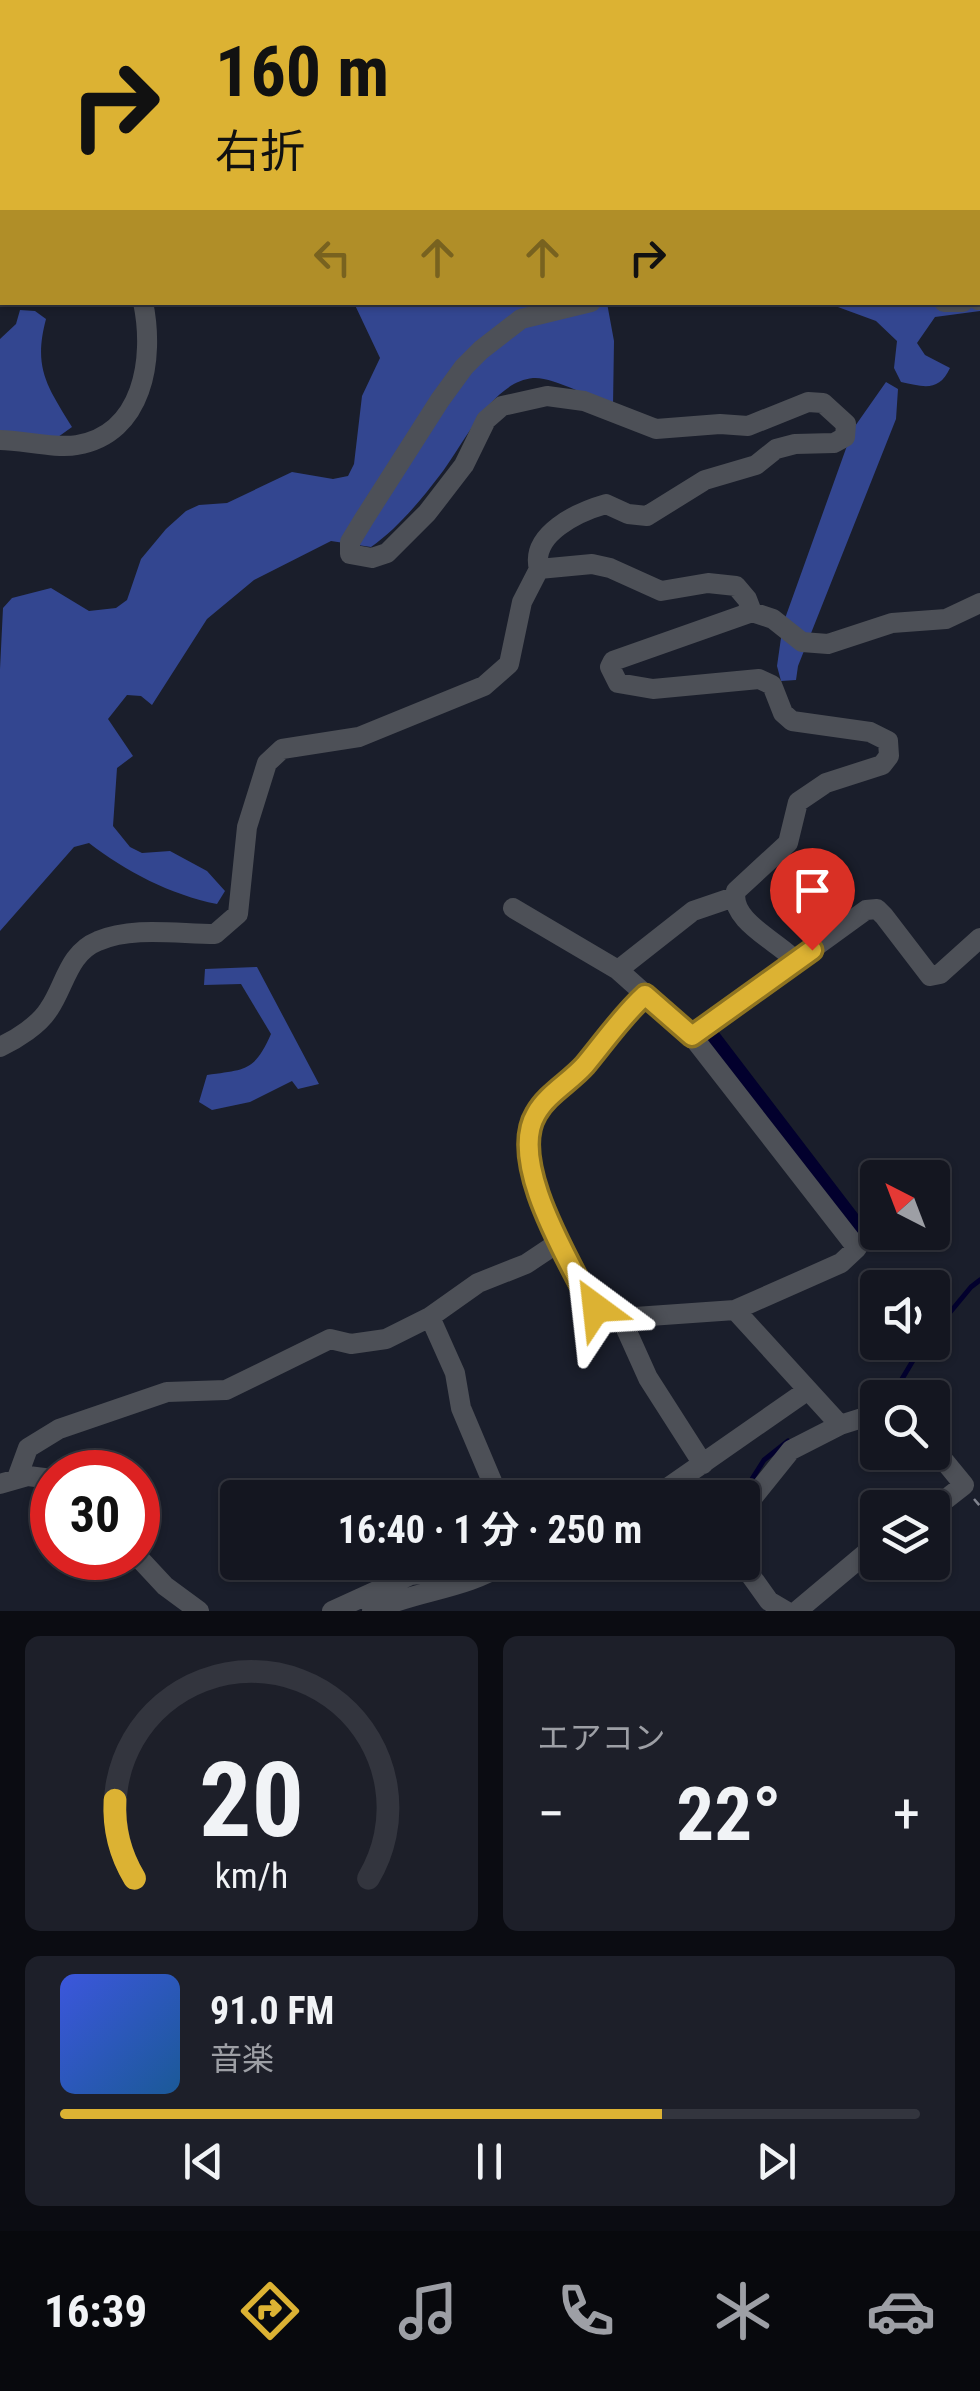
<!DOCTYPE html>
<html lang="ja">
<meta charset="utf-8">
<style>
body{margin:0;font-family:"Roboto Condensed","Noto Sans JP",sans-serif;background:#1d1f29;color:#f1f3f6;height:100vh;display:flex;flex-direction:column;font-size:38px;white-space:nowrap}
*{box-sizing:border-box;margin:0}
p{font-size:32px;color:#9d9fa5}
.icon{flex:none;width:55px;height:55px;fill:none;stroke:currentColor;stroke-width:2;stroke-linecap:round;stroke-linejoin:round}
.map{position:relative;height:1611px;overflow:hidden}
.details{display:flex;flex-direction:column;gap:25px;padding:25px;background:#0b0c12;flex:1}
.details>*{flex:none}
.hud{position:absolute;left:0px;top:0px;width:980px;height:305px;box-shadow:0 2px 8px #0004,0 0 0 2px #33353e;background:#dcb233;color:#111;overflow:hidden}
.needle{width:65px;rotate:318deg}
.buttons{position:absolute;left:860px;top:1160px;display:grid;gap:20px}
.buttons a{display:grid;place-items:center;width:90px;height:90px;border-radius:10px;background:#141620;box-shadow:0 2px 8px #0004,0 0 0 2px #33353e;font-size:50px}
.speed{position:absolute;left:30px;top:1450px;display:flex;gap:20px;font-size:50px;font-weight:700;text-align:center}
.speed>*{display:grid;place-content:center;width:130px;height:130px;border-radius:50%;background:#141620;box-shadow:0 2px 8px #0004,0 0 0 2px #33353e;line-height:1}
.speed .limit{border:15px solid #d22;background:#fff;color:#111}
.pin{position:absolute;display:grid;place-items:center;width:85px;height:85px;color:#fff;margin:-102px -42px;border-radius:50% 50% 50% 0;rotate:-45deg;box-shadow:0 0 10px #0007}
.pin .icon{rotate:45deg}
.me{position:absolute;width:110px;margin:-55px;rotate:330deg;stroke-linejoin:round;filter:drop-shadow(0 0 8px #0008)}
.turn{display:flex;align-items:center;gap:35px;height:210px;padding:0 50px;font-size:45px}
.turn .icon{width:130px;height:130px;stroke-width:2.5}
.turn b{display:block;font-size:70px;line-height:85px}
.lanes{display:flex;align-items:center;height:95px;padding:0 50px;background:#0003;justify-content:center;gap:50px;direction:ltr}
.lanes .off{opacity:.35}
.big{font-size:75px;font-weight:700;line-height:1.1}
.details .card{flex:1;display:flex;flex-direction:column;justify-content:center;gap:15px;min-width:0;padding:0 35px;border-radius:15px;background:#1d1f29}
.details .dial{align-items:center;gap:0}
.dial svg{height:260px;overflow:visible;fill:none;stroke:#33353e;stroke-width:7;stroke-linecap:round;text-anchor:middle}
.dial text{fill:#f1f3f6;stroke:none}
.song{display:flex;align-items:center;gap:30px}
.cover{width:120px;height:120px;border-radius:15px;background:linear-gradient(135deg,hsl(230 70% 55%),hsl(210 70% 35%))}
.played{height:10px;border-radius:5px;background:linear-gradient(90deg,#dcb233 70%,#33353e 70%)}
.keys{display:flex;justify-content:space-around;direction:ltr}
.heat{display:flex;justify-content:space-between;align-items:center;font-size:55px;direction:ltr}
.details .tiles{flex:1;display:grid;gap:25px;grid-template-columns:1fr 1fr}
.card:last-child{grid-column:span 2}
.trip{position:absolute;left:220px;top:1480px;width:540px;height:100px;border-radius:10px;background:#141620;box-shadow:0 2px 8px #0004,0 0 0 2px #33353e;font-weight:700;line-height:100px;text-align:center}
.dock{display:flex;height:160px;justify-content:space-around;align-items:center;background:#08090d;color:#9d9fa5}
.dock .icon{width:70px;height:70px}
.dock .current{color:#dcb233}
.dock b{font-size:45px;color:#f1f3f6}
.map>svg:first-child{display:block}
.forest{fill:#334690}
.water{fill:#02002d}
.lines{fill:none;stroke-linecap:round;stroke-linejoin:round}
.stream{stroke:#02002d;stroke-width:5}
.path{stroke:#81848f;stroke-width:2.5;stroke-dasharray:8 8;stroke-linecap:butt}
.minor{stroke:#4d5057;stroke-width:20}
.route-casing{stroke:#8f7421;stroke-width:25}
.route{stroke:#dcb233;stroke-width:18}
</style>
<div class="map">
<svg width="980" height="1611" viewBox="0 0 980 1611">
<rect width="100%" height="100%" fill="#1a1e2b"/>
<path class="forest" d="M 980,234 L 980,311 L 935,317 L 917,343 L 925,355 L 950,368 C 939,392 924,387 901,382 L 894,368 L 897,341 L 876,321 L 827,303 L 978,302 Z
M 354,303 L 607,303 L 614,341 L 613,406 C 594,399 552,376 533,378 C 491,382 463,446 440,475 C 421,500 397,529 371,547 L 331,541 L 254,580 L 207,619 L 152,705 L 141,696 L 127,695 L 108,719 L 133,756 L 117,768 L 113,826 L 130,847 L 142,853 L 170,851 L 207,871 L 225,891 L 217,904 C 171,895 125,871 89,843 L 74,847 L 0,931 L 0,669 L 3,608 L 12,598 L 51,588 L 89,611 L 116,608 L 127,600 L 141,559 L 166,529 L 186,511 L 199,505 L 227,503 L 292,472 L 333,479 L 348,476 L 354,464 L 362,396 L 380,358 Z
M 20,310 L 35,311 L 46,319 C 33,368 47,386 72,427 L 58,437 L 0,433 L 0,339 L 16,324 Z
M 886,382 L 898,389 L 896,419 L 798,666 L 796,680 L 781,681 L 777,666 L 783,624 L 853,429 Z
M 257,967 L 319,1084 L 298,1089 L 292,1081 L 250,1102 L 212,1110 L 199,1102 L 207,1075 C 246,1069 254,1072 271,1034 L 241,984 L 204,985 L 205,969 Z"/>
<path class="water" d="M 718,1031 L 858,1214 L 877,1200 L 877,1217 L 852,1237 L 702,1042 Z"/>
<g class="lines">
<path class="stream" d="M 932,1334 L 971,1287 L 980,1280
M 887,1398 L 899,1384 L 924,1342
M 740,1498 L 764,1460 L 788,1441"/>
<path class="path" d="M 522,0 L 524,2
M 857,2 L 857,0
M 974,1499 L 980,1506"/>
<path class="minor" d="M 978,300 L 980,299
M 944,302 L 963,302
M 0,440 C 22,440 56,449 77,445 C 143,434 155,359 143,302
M 539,569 L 592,564 L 610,568 L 661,591 L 708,583 L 736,586 L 747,599 L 752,612
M 513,908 L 618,970
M 788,968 L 788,954 C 770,938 729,917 736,891 L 788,843 L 798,802 L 826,783 L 882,765 L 889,756 L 888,741 L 870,732 L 792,721 L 783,713 L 772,685 L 759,679 L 653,689 L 618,683 L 610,667 L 613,661 L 752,612 L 773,619 L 802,642 L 828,644 L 892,623 L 946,619 L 980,603
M 692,1036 L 866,910 L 877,909 L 884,916 L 930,976 L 940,974 L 980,938
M 0,1047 C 17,1039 39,1025 49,1009 C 65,986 68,953 98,941 C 132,926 178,934 215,934 L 238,914 L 247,827 L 267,763 L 282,749 L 359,737 L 484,686 L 509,664 L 522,602 L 539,569 C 530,534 578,512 606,504 L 628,514 L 647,516 L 705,480 L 756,465 L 776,449 L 795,444 L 834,443 L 845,437 L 846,424 L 823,403 L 808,402 L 748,426 L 720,424 L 656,429 L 584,401 L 547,396 L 502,406 L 486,420 L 464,465 L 427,513 L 387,553 L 372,558 L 350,554 L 350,542 L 364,519 L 440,400 L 464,367 L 481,350 L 521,319 L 591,302
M 559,1242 L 592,1306 L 621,1318 L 648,1378 L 703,1464
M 735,1310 L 840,1425 L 791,1450 L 742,1511
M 621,1318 L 735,1310 L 841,1263 L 857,1248 L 692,1036 L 618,970 L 693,911 L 734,897
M 840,1425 L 878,1413
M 932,1446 L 964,1485 L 932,1510
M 17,1478 L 28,1448 L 59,1429 L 167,1392 L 226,1390 L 330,1339 L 351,1344 L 386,1339 L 430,1317
M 0,1484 L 28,1476 L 52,1479
M 499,1498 L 461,1408 L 455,1373 L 430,1317 L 478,1283 L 526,1264 L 559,1242 C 544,1205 510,1148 539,1109 C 552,1093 570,1081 584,1066 C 604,1042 622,1016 645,995
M 653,1498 L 808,1390
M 138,1557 L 165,1586 L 199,1611
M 741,1562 L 769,1601 L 786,1611
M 332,1611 L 411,1575 L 451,1570 L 472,1562
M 372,1611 C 416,1590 466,1590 507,1562
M 797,1611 L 878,1543"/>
</g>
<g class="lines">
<g class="route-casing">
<path id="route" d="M 596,1308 L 589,1301 C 567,1257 508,1161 536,1114 C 547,1094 570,1082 585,1065 C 605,1041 622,1016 645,995 L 692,1036 L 812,950"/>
</g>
<use href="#route" class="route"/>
</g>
</svg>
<div class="buttons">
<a><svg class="needle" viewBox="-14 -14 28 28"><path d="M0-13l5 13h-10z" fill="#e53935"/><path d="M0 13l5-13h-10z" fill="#9d9fa5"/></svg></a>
<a><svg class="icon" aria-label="sound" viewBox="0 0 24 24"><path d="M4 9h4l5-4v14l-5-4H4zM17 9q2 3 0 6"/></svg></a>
<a><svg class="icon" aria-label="search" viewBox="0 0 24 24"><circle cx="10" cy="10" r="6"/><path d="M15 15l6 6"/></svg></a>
<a><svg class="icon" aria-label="layers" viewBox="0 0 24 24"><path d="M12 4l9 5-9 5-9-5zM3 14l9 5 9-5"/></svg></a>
</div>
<div class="speed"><div class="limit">30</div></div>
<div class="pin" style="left:812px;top:950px;background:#d93025"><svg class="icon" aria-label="arrive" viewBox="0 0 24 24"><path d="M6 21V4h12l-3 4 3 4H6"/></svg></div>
<svg class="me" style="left:596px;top:1308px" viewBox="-20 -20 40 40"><path d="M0-17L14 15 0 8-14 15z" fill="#dcb233" stroke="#fff" stroke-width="4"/></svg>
<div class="trip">16:40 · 1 分 · 250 m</div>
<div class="hud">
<div class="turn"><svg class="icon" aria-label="right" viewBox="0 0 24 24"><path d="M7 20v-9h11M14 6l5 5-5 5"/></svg><div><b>160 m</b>右折</div></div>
<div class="lanes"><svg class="icon off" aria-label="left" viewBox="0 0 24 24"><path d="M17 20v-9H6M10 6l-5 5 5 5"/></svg><svg class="icon off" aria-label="ahead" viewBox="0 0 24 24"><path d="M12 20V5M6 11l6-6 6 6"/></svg><svg class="icon off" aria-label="ahead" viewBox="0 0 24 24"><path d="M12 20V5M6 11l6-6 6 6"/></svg><svg class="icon" aria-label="right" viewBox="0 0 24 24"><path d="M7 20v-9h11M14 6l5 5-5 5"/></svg></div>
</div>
</div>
<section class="details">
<div class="tiles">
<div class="card dial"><svg viewBox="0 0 100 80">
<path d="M14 69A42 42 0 1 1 86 69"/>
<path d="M14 69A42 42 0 0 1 8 45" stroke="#dcb233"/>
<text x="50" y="56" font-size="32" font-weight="700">20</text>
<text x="50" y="72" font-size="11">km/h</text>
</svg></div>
<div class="card"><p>エアコン</p>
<div class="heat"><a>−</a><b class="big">22°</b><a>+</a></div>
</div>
<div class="card">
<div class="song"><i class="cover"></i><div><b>91.0 FM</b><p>音楽</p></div></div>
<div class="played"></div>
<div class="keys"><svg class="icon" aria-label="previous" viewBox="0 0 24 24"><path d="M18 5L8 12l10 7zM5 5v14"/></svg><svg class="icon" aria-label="pause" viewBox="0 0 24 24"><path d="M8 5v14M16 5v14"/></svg><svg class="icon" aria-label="next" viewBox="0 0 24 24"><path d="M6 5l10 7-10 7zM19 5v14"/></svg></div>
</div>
</div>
</section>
<nav class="dock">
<b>16:39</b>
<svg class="icon current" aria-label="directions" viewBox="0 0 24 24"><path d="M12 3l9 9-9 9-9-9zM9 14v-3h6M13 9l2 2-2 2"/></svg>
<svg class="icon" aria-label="music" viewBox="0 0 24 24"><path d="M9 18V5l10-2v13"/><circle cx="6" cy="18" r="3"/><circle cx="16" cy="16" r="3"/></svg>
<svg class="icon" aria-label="phone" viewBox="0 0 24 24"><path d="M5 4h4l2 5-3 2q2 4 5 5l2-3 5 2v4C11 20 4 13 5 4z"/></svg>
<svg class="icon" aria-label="climate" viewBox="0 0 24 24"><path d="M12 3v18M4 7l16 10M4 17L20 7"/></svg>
<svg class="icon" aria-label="car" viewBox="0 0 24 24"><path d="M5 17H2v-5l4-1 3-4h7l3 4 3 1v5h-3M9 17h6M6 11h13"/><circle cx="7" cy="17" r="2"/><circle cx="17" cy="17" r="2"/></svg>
</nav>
